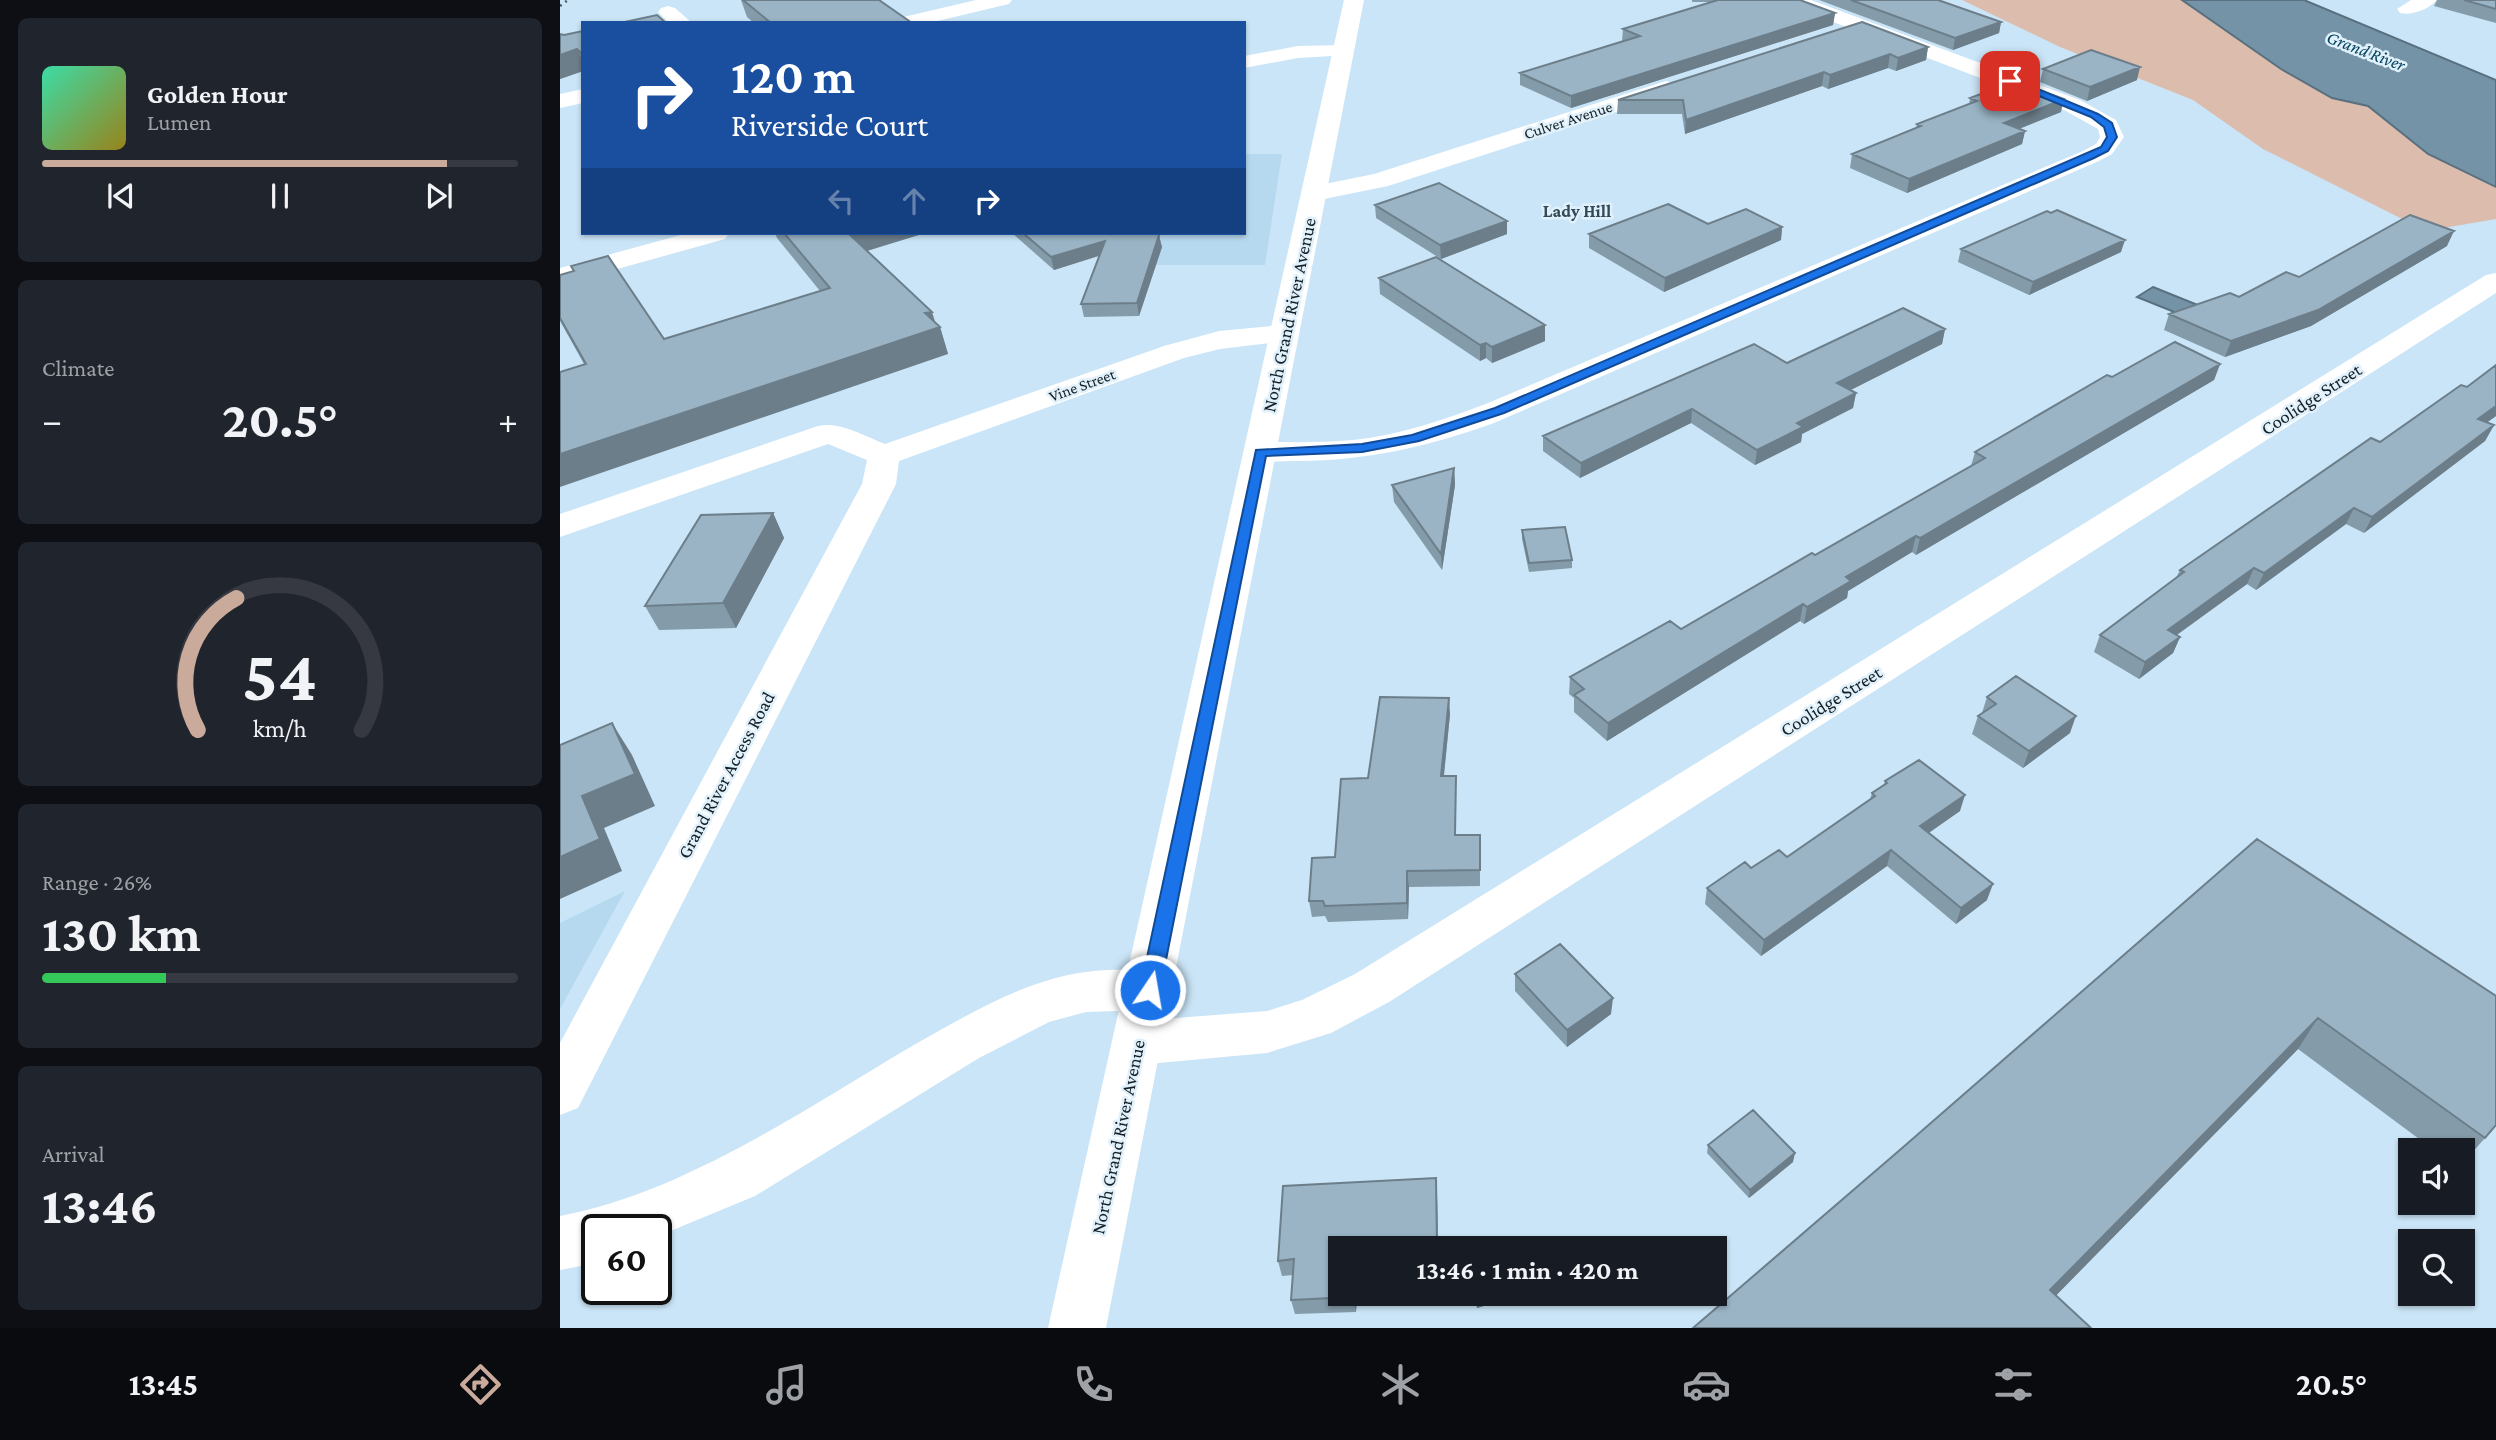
<!DOCTYPE html>
<meta charset="utf-8">
<style>
body{margin:0;font-family:"Crimson Pro",serif;background:#20242c;color:#f1f3f6;height:100vh;display:flex;flex-direction:column;font-size:26px;white-space:nowrap}
*{box-sizing:border-box;margin:0}
p{font-size:23px;color:#9ea1a6}
.icon{flex:none;width:38px;height:38px;fill:none;stroke:currentColor;stroke-width:2;stroke-linecap:round;stroke-linejoin:round}
.map{position:relative;flex:1;overflow:hidden}
.drawer{display:flex;flex-direction:column;gap:18px;padding:18px;background:#0d0f14;width:560px}
.drawer>*{flex:none}
.guide{position:absolute;left:21px;top:21px;width:665px;height:214px;border-radius:0px;box-shadow:0 2px 5px #0004;background:#1a4fa0;color:#fff;overflow:hidden}
.controls{position:absolute;left:1838px;top:1138px;display:grid;gap:14px}
.controls a{display:grid;place-items:center;width:77px;height:77px;border-radius:0px;background:#171b24;box-shadow:0 2px 5px #0004;font-size:35px}
.speed{position:absolute;left:21px;top:1214px;display:flex;gap:14px;font-size:35px;font-weight:700;text-align:center}
.speed>*{display:grid;place-content:center;width:91px;height:91px;border-radius:50%;background:#171b24;box-shadow:0 2px 5px #0004;line-height:1}
.speed .limit{border:4px solid #111;border-radius:10px;background:#fff;color:#111}
.pin{position:absolute;display:grid;place-items:center;width:60px;height:60px;color:#fff;margin:-30px;border-radius:14px;box-shadow:0 4px 10px #0006}
.me{position:absolute;width:77px;margin:-38px;rotate:12deg;stroke-linejoin:round;filter:drop-shadow(0 0 5px #0008)}
.turn{display:flex;align-items:center;gap:24px;height:147px;padding:0 35px;font-size:32px}
.turn .icon{width:91px;height:91px;stroke-width:2.5}
.turn b{display:block;font-size:49px;line-height:60px}
.lanes{display:flex;align-items:center;height:66px;padding:0 35px;background:#0003;justify-content:center;gap:35px;direction:ltr}
.lanes .off{opacity:.35}
.big{font-size:52px;font-weight:700;line-height:1.1}
.drawer .widget{flex:1;display:flex;flex-direction:column;justify-content:center;gap:10px;min-width:0;padding:0 24px;border-radius:10px;background:#20242c}
.drawer .dial{align-items:center;gap:0}
.dial svg{height:182px;overflow:visible;fill:none;stroke:#363941;stroke-width:7;stroke-linecap:round;text-anchor:middle}
.dial text{fill:#f1f3f6;stroke:none}
.song{display:flex;align-items:center;gap:21px}
.cover{width:84px;height:84px;border-radius:10px;background:linear-gradient(135deg,hsl(160 70% 55%),hsl(50 70% 35%))}
.played{height:7px;border-radius:4px;background:linear-gradient(90deg,#caab9b 85%,#363941 85%)}
.keys{display:flex;justify-content:space-around;direction:ltr}
.heat{display:flex;justify-content:space-between;align-items:center;font-size:38px;direction:ltr}
.charge{height:10px;border-radius:5px;background:linear-gradient(90deg,#34c759 26%,#363941 0)}
.trip{position:absolute;left:768px;top:1236px;width:399px;height:70px;border-radius:0px;background:#171b24;box-shadow:0 2px 5px #0004;font-weight:700;line-height:70px;text-align:center}
.dock{display:flex;height:112px;justify-content:space-around;align-items:center;background:#090b0e;color:#9ea1a6}
.dock .icon{width:49px;height:49px}
.dock .selected{color:#caab9b}
.dock b{font-size:32px;color:#f1f3f6}
main{display:flex;flex:1;min-height:0}
.map>svg:first-child{display:block}
.built{fill:#b7d9ef}
.green{fill:#dcbcad}
.water{fill:#7593a6;stroke:#58707f;stroke-width:2}
.lines{fill:none;stroke-linecap:round;stroke-linejoin:round}
.minor{fill:#fff;fill-rule:evenodd}
.major{fill:#fff;fill-rule:evenodd}
.rail{stroke:#4a5963;stroke-width:2.5;stroke-dasharray:2 4.5;stroke-linecap:butt}
.wall{fill:#849ba9}
.shaded-wall{fill:#6c7e8a}
.building{fill:#9ab4c5;stroke:#6c7e8a;stroke-width:2}
.route{fill:#1a73e8;stroke:#114b97;stroke-width:2}
.labels{text-anchor:middle;dominant-baseline:central;stroke-width:5;stroke-linejoin:round;paint-order:stroke}
.far-street-label{font-size:16px;fill:#151f25;stroke:#e0f1fb}
.far-water-label{font-size:18px;font-style:italic;fill:#013f5b;stroke:#e0f1fb}
.far-neighbourhood-label{font-size:18px;font-weight:bold;fill:#324958;stroke:#e0f1fb}
.street-label{font-size:19px;fill:#151f25;stroke:#e0f1fb}
</style>
<main>
<section class="drawer">
<div class="widget">
<div class="song"><i class="cover"></i><div><b>Golden Hour</b><p>Lumen</p></div></div>
<div class="played"></div>
<div class="keys"><svg class="icon" aria-label="previous" viewBox="0 0 24 24"><path d="M18 5L8 12l10 7zM5 5v14"/></svg><svg class="icon" aria-label="pause" viewBox="0 0 24 24"><path d="M8 5v14M16 5v14"/></svg><svg class="icon" aria-label="next" viewBox="0 0 24 24"><path d="M6 5l10 7-10 7zM19 5v14"/></svg></div>
</div>
<div class="widget"><p>Climate</p>
<div class="heat"><a>−</a><b class="big">20.5°</b><a>+</a></div>
</div>
<div class="widget dial"><svg viewBox="0 0 100 80">
<path d="M14 69A42 42 0 1 1 86 69"/>
<path d="M14 69A42 42 0 0 1 31 11" stroke="#caab9b"/>
<text x="50" y="56" font-size="32" font-weight="700">54</text>
<text x="50" y="72" font-size="11">km/h</text>
</svg></div>
<div class="widget"><p>Range · 26%</p><b class="big">130 km</b><div class="charge"></div></div>
<div class="widget"><p>Arrival</p><b class="big">13:46</b></div>
</section>
<div class="map">
<svg width="1936" height="1328" viewBox="0 0 1936 1328">
<rect width="100%" height="100%" fill="#cae5f7"/>
<path class="built" d="M 684,154 L 722,154 L 705,265 L 576,265 L 590,233 L 684,233 Z
M 65,891 L 0,1009 L 0,923 Z"/>
<path class="green" d="M 1402,0 L 1622,0 L 1721,69 L 1772,98 L 1808,105 L 1868,154 L 1936,187 L 1936,219 L 1866,231 L 1703,149 L 1633,100 L 1500,47 Z"/>
<path class="water" d="M 1622,0 L 1744,0 L 1936,80 L 1936,187 L 1868,154 L 1808,106 L 1772,98 L 1721,69 Z
M 1593,287 L 1645,308 L 1629,318 L 1577,297 Z"/>
<g class="lines">
<path class="minor" d="M 416,0 L 452,0 L 449,4 L 369,23 L 332,23 L 335,19 Z
M 1223,0 L 1251,0 L 1520,100 L 1556,120 L 1564,137 L 1552,154 L 1539,161 L 934,423 C 870,446 806,461 738,461 C 722,461 705,463 690,459 L 685,452 L 690,445 L 701,442 C 732,442 762,443 793,440 C 840,435 884,420 928,403 L 1523,151 L 1536,144 L 1540,137 L 1538,129 L 1504,110 L 1226,4 Z
M 1851,0 L 1877,0 C 1869,9 1852,16 1840,13 L 1837,9 Z
M 108,6 L 115,8 L 132,23 L 109,23 L 98,12 L 101,8 Z
M 783,45 L 790,47 L 793,51 L 790,55 L 738,58 L 684,68 L 684,56 L 738,46 Z
M 1106,81 L 1114,83 L 1117,88 L 1114,93 L 828,186 L 754,201 L 745,198 L 741,193 L 745,188 L 814,174 Z
M 23,89 L 23,103 L 0,108 L 0,94 Z
M 128,233 L 169,233 L 165,239 L 0,285 L 0,268 Z
M 1936,273 L 1936,293 L 829,1002 L 771,1033 L 707,1053 L 577,1065 L 560,1058 L 552,1043 L 560,1028 L 577,1021 L 707,1011 L 742,1000 L 795,974 L 1926,275 Z
M 724,325 L 734,328 L 739,334 L 734,340 L 660,349 L 624,358 L 339,461 L 336,484 L 18,1108 L 0,1115 L 0,1043 L 302,484 L 307,460 L 268,444 L 0,537 L 0,514 L 258,426 C 280,421 304,436 325,444 L 604,346 L 659,331 Z
M 590,970 L 607,976 L 614,990 L 607,1004 L 590,1010 L 526,1012 L 489,1022 L 419,1058 L 195,1196 L 96,1237 L 96,1230 L 37,1230 L 37,1263 L 0,1270 L 0,1216 C 121,1194 242,1111 347,1049 C 402,1018 463,980 526,972 C 547,969 569,970 590,970 Z"/>
<path class="major" d="M 784,0 L 804,0 L 546,1328 L 488,1328 Z"/>
<path class="rail" d="M 0,6 L 8,0"/>
</g>
<path class="wall" d="M 181,0 L 319,0 L 352,23 L 194,23 L 187,17 Z
M 1132,0 L 1240,0 L 1275,13 L 1273,25 L 1011,108 L 960,85 L 960,73 L 1063,41 L 1062,41 L 1063,29 L 1150,2 L 1132,2 Z
M 1259,0 L 1381,0 L 1381,1 L 1441,22 L 1439,33 L 1393,50 Z
M 1877,0 L 1936,0 L 1936,23 L 1874,6 Z
M 23,31 L 23,71 L 0,79 L 0,34 L 4,35 Z
M 1368,47 L 1366,60 L 1336,71 L 1328,68 L 1268,89 L 1262,86 L 1125,134 L 1122,114 L 1057,114 L 1058,100 Z
M 1483,69 L 1577,80 L 1527,101 L 1480,82 Z
M 1410,98 L 1501,112 L 1459,129 L 1465,131 L 1462,144 L 1347,193 L 1290,168 L 1292,154 L 1356,128 L 1357,124 L 1409,105 Z
M 815,205 L 947,221 L 947,234 L 881,259 L 816,218 Z
M 1148,224 L 1222,227 L 1221,240 L 1104,292 L 1029,248 L 1029,234 Z
M 215,233 L 365,233 L 307,251 L 380,327 L 388,354 L 24,364 L 0,321 L 0,275 L 104,339 L 260,291 L 217,238 Z
M 452,233 L 597,233 L 602,247 L 579,316 L 524,317 L 521,304 L 539,256 L 494,270 Z
M 1887,246 L 1751,326 L 1665,357 L 1604,330 L 1609,314 L 1679,297 L 1739,277 Z
M 1401,249 L 1561,252 L 1469,295 L 1398,262 Z
M 819,278 L 985,341 L 932,363 L 926,358 L 920,361 L 820,294 Z
M 1385,329 L 1382,344 L 1290,390 L 1296,393 L 1293,408 L 1242,434 L 1241,442 L 1195,465 L 1131,423 L 1020,478 L 983,451 L 983,436 L 1227,363 Z
M 1660,364 L 1654,380 L 1356,555 L 1352,552 L 1288,591 L 1287,598 L 1244,624 L 1240,621 L 1047,741 L 1014,712 L 1014,698 L 1009,694 L 1010,677 L 1121,629 L 1255,555 L 1411,466 L 1415,452 L 1552,377 Z
M 1936,365 L 1936,416 L 1927,422 L 1934,425 L 1925,441 L 1804,533 L 1786,524 L 1696,590 L 1687,584 L 1617,635 L 1620,637 L 1613,653 L 1579,679 L 1534,652 L 1540,635 L 1616,578 L 1620,570 L 1907,387 Z
M 894,468 L 895,485 L 882,570 L 834,502 L 832,485 Z
M 213,513 L 224,538 L 176,628 L 99,630 L 85,606 Z
M 962,530 L 1012,560 L 1012,568 L 969,572 L 962,539 Z
M 1427,697 L 1510,733 L 1463,768 L 1412,734 L 1418,716 L 1422,713 Z
M 890,714 L 884,776 L 896,776 L 896,835 L 920,835 L 920,886 L 849,887 L 848,919 L 768,922 L 765,916 L 752,917 L 749,901 L 775,857 L 808,778 Z
M 1325,781 L 1400,811 L 1369,833 L 1427,900 L 1396,924 L 1327,866 L 1201,956 L 1145,904 L 1147,888 L 1191,868 L 1227,857 L 1310,799 L 1312,793 L 1324,785 Z
M 1697,839 L 1925,1138 L 1902,1164 L 1902,1150 L 1874,1150 L 1738,1049 L 1496,1295 L 1341,1149 Z
M 955,974 L 1051,1014 L 1007,1047 L 955,991 Z
M 1148,1145 L 1233,1162 L 1189,1198 L 1147,1153 Z
M 876,1178 L 877,1194 L 878,1248 L 780,1248 L 797,1293 L 796,1312 L 735,1314 L 731,1300 L 733,1275 L 722,1276 L 718,1261 Z
M 913,1293 L 966,1293 L 917,1308 Z"/>
<path class="shaded-wall" d="M 1275,13 L 1273,25 L 1011,108 L 1011,96 Z
M 1441,22 L 1439,33 L 1393,50 L 1395,38 Z
M 1368,47 L 1366,60 L 1336,71 L 1338,58 Z
M 17,49 L 23,62 L 23,71 L 0,79 L 0,55 Z
M 1330,54 L 1328,68 L 1268,89 L 1270,75 Z
M 1580,67 L 1577,80 L 1527,101 L 1530,87 Z
M 1264,72 L 1262,86 L 1125,134 L 1126,120 Z
M 1504,99 L 1501,112 L 1441,136 L 1444,123 Z
M 1465,131 L 1462,144 L 1347,193 L 1349,179 Z
M 947,221 L 947,234 L 881,259 L 880,245 Z
M 1222,227 L 1221,240 L 1104,292 L 1105,278 Z
M 1894,231 L 1887,246 L 1751,326 L 1665,357 L 1671,341 Z
M 286,233 L 365,233 L 293,255 Z
M 599,235 L 602,247 L 579,316 L 577,303 Z
M 1565,240 L 1561,252 L 1469,295 L 1473,282 Z
M 545,241 L 547,253 L 494,270 L 491,257 Z
M 372,312 L 377,328 L 380,327 L 388,354 L 0,487 L 0,454 L 365,313 Z
M 985,325 L 985,341 L 932,363 L 932,347 Z
M 1385,329 L 1382,344 L 1275,398 L 1277,383 Z
M 926,343 L 926,358 L 920,361 L 920,345 Z
M 1660,364 L 1654,380 L 1356,555 L 1360,538 Z
M 1296,393 L 1293,408 L 1242,434 L 1241,442 L 1195,465 L 1197,450 L 1237,423 Z
M 1936,406 L 1936,416 L 1910,435 L 1918,419 Z
M 1132,409 L 1131,423 L 1020,478 L 1021,463 Z
M 1934,425 L 1925,441 L 1804,533 L 1812,517 Z
M 894,468 L 895,485 L 882,570 L 881,554 Z
M 1794,508 L 1786,524 L 1696,590 L 1704,573 Z
M 213,513 L 224,538 L 176,628 L 163,603 Z
M 1356,536 L 1352,552 L 1288,591 L 1287,598 L 1244,624 L 1247,607 L 1286,577 Z
M 1694,568 L 1687,584 L 1601,646 L 1608,630 Z
M 1243,604 L 1240,621 L 1047,741 L 1048,723 Z
M 1620,637 L 1613,653 L 1579,679 L 1585,662 Z
M 889,698 L 890,714 L 882,792 L 881,776 Z
M 1516,716 L 1510,733 L 1463,768 L 1469,751 Z
M 52,723 L 72,755 L 95,806 L 44,828 L 62,871 L 0,899 L 0,857 L 22,796 Z
M 1405,795 L 1400,811 L 1355,842 L 1360,826 Z
M 1331,850 L 1327,866 L 1201,956 L 1204,940 Z
M 847,871 L 849,887 L 848,919 L 847,903 Z
M 1433,884 L 1427,900 L 1396,924 L 1401,908 Z
M 1053,998 L 1051,1014 L 1007,1047 L 1007,1030 Z
M 1758,1018 L 1738,1049 L 1475,1317 L 1490,1290 Z
M 1235,1153 L 1233,1162 L 1189,1198 L 1190,1190 Z
M 876,1178 L 877,1194 L 878,1248 L 877,1248 Z
M 793,1293 L 797,1293 L 796,1312 L 793,1297 Z
M 941,1293 L 966,1293 L 917,1308 L 917,1301 Z"/>
<path class="building" d="M 183,0 L 319,0 L 352,23 L 211,23 Z
M 1158,0 L 1240,0 L 1275,13 L 1011,96 L 960,73 L 1080,36 L 1063,29 Z
M 1291,0 L 1378,0 L 1441,22 L 1395,38 Z
M 1904,0 L 1936,0 L 1936,9 Z
M 97,15 L 106,23 L 60,23 Z
M 1302,22 L 1368,47 L 1338,58 L 1330,54 L 1270,75 L 1264,72 L 1126,120 L 1123,100 L 1058,100 Z
M 23,31 L 23,55 L 17,49 L 0,55 L 0,34 L 4,35 Z
M 1531,50 L 1580,67 L 1530,87 L 1483,69 Z
M 1455,81 L 1504,99 L 1444,123 L 1465,131 L 1349,179 L 1292,154 L 1361,126 L 1357,124 L 1417,101 L 1410,98 Z
M 879,183 L 947,221 L 880,245 L 815,205 Z
M 1108,204 L 1148,224 L 1186,209 L 1222,227 L 1105,278 L 1029,234 Z
M 1497,210 L 1565,240 L 1473,282 L 1401,249 L 1487,211 L 1491,213 Z
M 1850,215 L 1894,231 L 1758,310 L 1671,341 L 1609,314 L 1670,293 L 1679,297 L 1726,272 L 1739,277 Z
M 224,233 L 288,233 L 372,312 L 365,313 L 380,327 L 0,454 L 0,372 L 26,364 L 0,318 L 0,275 L 14,271 L 11,266 L 48,256 L 104,339 L 270,288 Z
M 463,233 L 597,233 L 599,235 L 577,303 L 521,304 L 545,241 L 491,257 Z
M 876,257 L 985,325 L 932,347 L 926,343 L 920,345 L 819,278 Z
M 1343,308 L 1385,329 L 1277,383 L 1296,393 L 1237,423 L 1243,427 L 1197,450 L 1132,409 L 1021,463 L 983,436 L 1194,344 L 1227,363 Z
M 1615,342 L 1660,364 L 1360,538 L 1356,536 L 1286,577 L 1291,581 L 1247,607 L 1243,604 L 1048,723 L 1014,695 L 1024,689 L 1010,677 L 1110,621 L 1121,629 L 1252,553 L 1255,555 L 1425,458 L 1415,452 L 1547,375 L 1552,377 Z
M 1936,365 L 1936,406 L 1918,419 L 1934,425 L 1812,517 L 1794,508 L 1704,573 L 1694,568 L 1608,630 L 1620,637 L 1585,662 L 1540,635 L 1624,572 L 1620,570 L 1811,438 L 1820,442 L 1901,385 L 1907,387 Z
M 894,468 L 881,554 L 832,485 Z
M 213,513 L 163,603 L 85,606 L 141,515 Z
M 1005,527 L 1012,560 L 969,563 L 962,530 Z
M 1456,676 L 1516,716 L 1469,751 L 1418,716 L 1436,704 L 1427,697 Z
M 820,697 L 889,698 L 881,776 L 896,776 L 895,835 L 920,835 L 920,870 L 847,871 L 847,903 L 765,906 L 763,901 L 749,901 L 752,858 L 775,857 L 781,779 L 808,778 Z
M 52,723 L 75,774 L 22,796 L 40,839 L 0,857 L 0,745 Z
M 1359,760 L 1405,795 L 1360,826 L 1433,884 L 1401,908 L 1331,850 L 1204,940 L 1147,888 L 1185,862 L 1191,868 L 1219,850 L 1227,857 L 1315,796 L 1312,793 L 1327,783 L 1325,781 Z
M 1697,839 L 1936,996 L 1936,1125 L 1925,1138 L 1758,1018 L 1490,1290 L 1531,1328 L 1133,1328 L 1341,1149 Z
M 1000,944 L 1053,998 L 1007,1030 L 955,974 Z
M 1193,1110 L 1235,1153 L 1190,1190 L 1148,1145 Z
M 876,1178 L 877,1248 L 780,1248 L 780,1293 L 793,1293 L 793,1297 L 731,1300 L 734,1259 L 718,1261 L 723,1186 Z
M 958,1243 L 960,1248 L 942,1248 Z
M 915,1293 L 941,1293 L 917,1301 Z"/>
<path class="route" d="M 1447,79 L 1454,79 L 1538,114 L 1552,123 L 1557,137 L 1548,151 L 1534,158 L 944,413 L 859,441 L 802,452 L 706,456 L 600,990 L 597,996 L 590,998 L 583,996 L 580,990 L 696,450 L 802,444 L 852,435 L 935,408 L 1541,147 L 1547,137 L 1544,127 L 1531,117 L 1447,83 Z"/>
<g class="labels">
<g class="far-street-label">
<text transform="translate(1008 120) rotate(-18)">Culver Avenue</text>
<text transform="translate(522 385) rotate(-20)">Vine Street</text>
</g>
<g class="far-water-label">
<text transform="translate(1806 51) rotate(21)">Grand River</text>
</g>
<g class="far-neighbourhood-label">
<text x="1017" y="211">Lady Hill</text>
</g>
<g class="street-label">
<text transform="translate(729 315) rotate(-78)">North Grand River Avenue</text>
<text transform="translate(1751 399) rotate(-33)">Coolidge Street</text>
<text transform="translate(1271 701) rotate(-32)">Coolidge Street</text>
<text transform="translate(166 775) rotate(-62)">Grand River Access Road</text>
<text transform="translate(558 1137) rotate(-78)">North Grand River Avenue</text>
</g>
</g>
</svg>
<div class="controls">
<a><svg class="icon" aria-label="sound" viewBox="0 0 24 24"><path d="M4 9h4l5-4v14l-5-4H4zM17 9q2 3 0 6"/></svg></a>
<a><svg class="icon" aria-label="search" viewBox="0 0 24 24"><circle cx="10" cy="10" r="6"/><path d="M15 15l6 6"/></svg></a>
</div>
<div class="speed"><div class="limit">60</div></div>
<div class="pin" style="left:1450px;top:81px;background:#d93025"><svg class="icon" aria-label="arrive" viewBox="0 0 24 24"><path d="M6 21V4h12l-3 4 3 4H6"/></svg></div>
<svg class="me" style="left:590px;top:990px" viewBox="-20 -20 40 40"><circle r="17" fill="#1a73e8" stroke="#fff" stroke-width="3"/><path d="M0-11L8 9 0 5-8 9z" fill="#fff"/></svg>
<div class="trip">13:46 · 1 min · 420 m</div>
<div class="guide">
<div class="turn"><svg class="icon" aria-label="right" viewBox="0 0 24 24"><path d="M7 20v-9h11M14 6l5 5-5 5"/></svg><div><b>120 m</b>Riverside Court</div></div>
<div class="lanes"><svg class="icon off" aria-label="left" viewBox="0 0 24 24"><path d="M17 20v-9H6M10 6l-5 5 5 5"/></svg><svg class="icon off" aria-label="ahead" viewBox="0 0 24 24"><path d="M12 20V5M6 11l6-6 6 6"/></svg><svg class="icon" aria-label="right" viewBox="0 0 24 24"><path d="M7 20v-9h11M14 6l5 5-5 5"/></svg></div>
</div>
</div>
</main>
<nav class="dock">
<b>13:45</b>
<svg class="icon selected" aria-label="directions" viewBox="0 0 24 24"><path d="M12 3l9 9-9 9-9-9zM9 14v-3h6M13 9l2 2-2 2"/></svg>
<svg class="icon" aria-label="music" viewBox="0 0 24 24"><path d="M9 18V5l10-2v13"/><circle cx="6" cy="18" r="3"/><circle cx="16" cy="16" r="3"/></svg>
<svg class="icon" aria-label="phone" viewBox="0 0 24 24"><path d="M5 4h4l2 5-3 2q2 4 5 5l2-3 5 2v4C11 20 4 13 5 4z"/></svg>
<svg class="icon" aria-label="climate" viewBox="0 0 24 24"><path d="M12 3v18M4 7l16 10M4 17L20 7"/></svg>
<svg class="icon" aria-label="car" viewBox="0 0 24 24"><path d="M5 17H2v-5l4-1 3-4h7l3 4 3 1v5h-3M9 17h6M6 11h13"/><circle cx="7" cy="17" r="2"/><circle cx="17" cy="17" r="2"/></svg>
<svg class="icon" aria-label="filters" viewBox="0 0 24 24"><path d="M4 7h16M4 17h16"/><circle cx="9" cy="7" r="2"/><circle cx="15" cy="17" r="2"/></svg>
<b>20.5°</b>
</nav>
